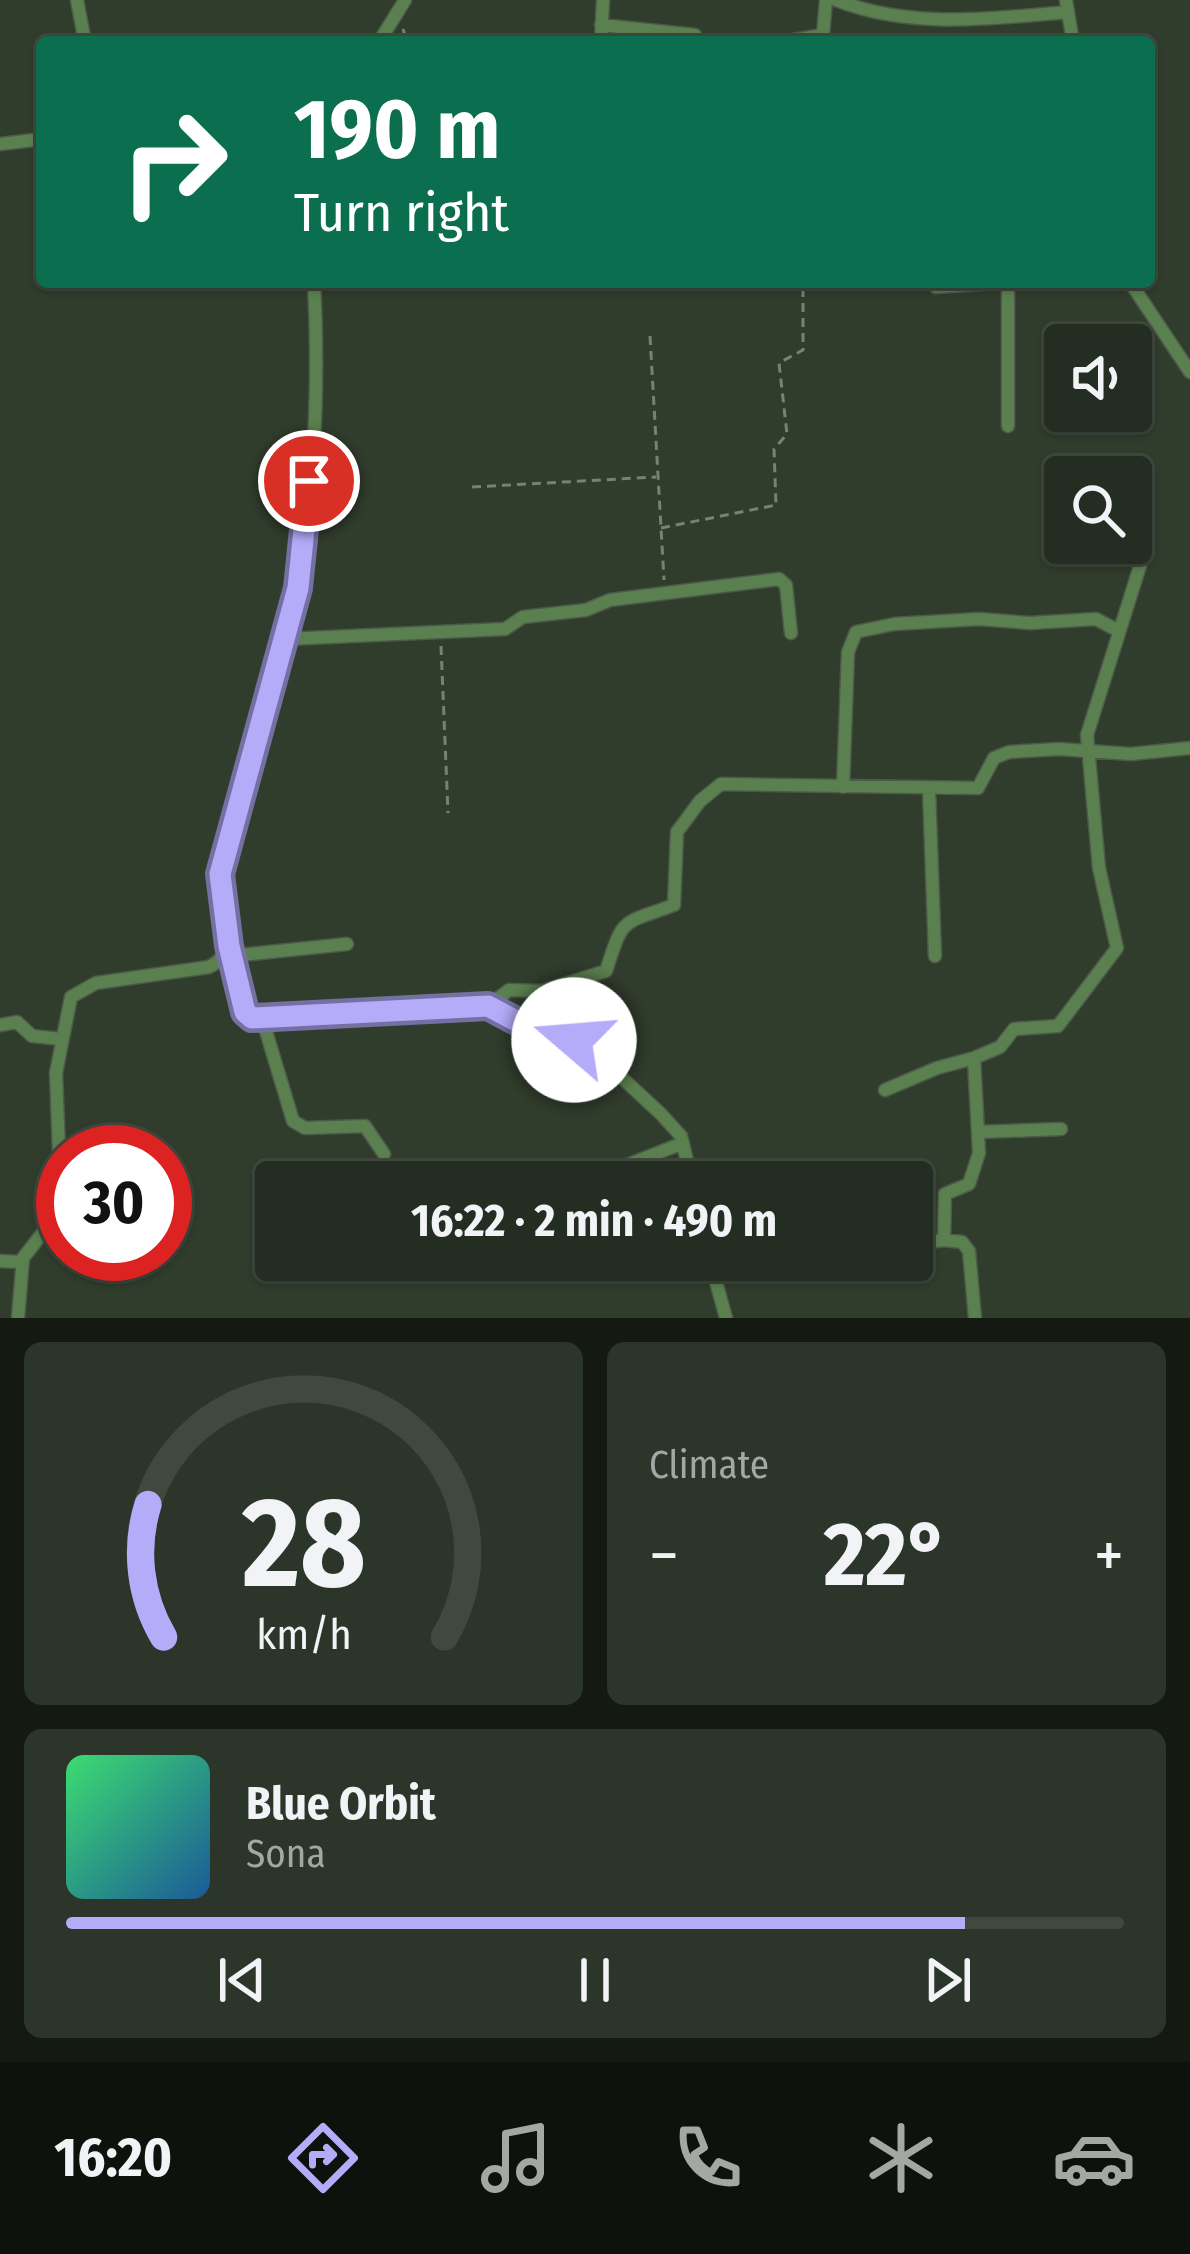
<!DOCTYPE html>
<meta charset="utf-8">
<style>
body{margin:0;font-family:"Fira Sans Condensed",sans-serif;background:#2c352a;color:#f1f3f6;height:100vh;display:flex;flex-direction:column;font-size:45px;white-space:nowrap}
*{box-sizing:border-box;margin:0}
p{font-size:39px;color:#a3a8a5}
.icon{flex:none;width:66px;height:66px;fill:none;stroke:currentColor;stroke-width:2;stroke-linecap:round;stroke-linejoin:round}
.map{position:relative;height:1318px;overflow:hidden}
.side{display:flex;flex-direction:column;gap:24px;padding:24px;background:#141912;flex:1}
.side>*{flex:none}
.top-card{position:absolute;left:36px;top:36px;width:1119px;height:252px;border-radius:12px;box-shadow:0 3px 9px #0004,0 0 0 3px #41493f;background:#0b6e4f;color:#fff;overflow:hidden}
.tools{position:absolute;left:1044px;top:324px;display:grid;gap:24px}
.tools a{display:grid;place-items:center;width:108px;height:108px;border-radius:12px;background:#242d21;box-shadow:0 3px 9px #0004,0 0 0 3px #41493f;font-size:60px}
.speed{position:absolute;left:36px;top:1125px;display:flex;gap:24px;font-size:60px;font-weight:700;text-align:center}
.speed>*{display:grid;place-content:center;width:156px;height:156px;border-radius:50%;background:#242d21;box-shadow:0 3px 9px #0004,0 0 0 3px #41493f;line-height:1}
.speed .limit{border:18px solid #d22;background:#fff;color:#111}
.pin{position:absolute;display:grid;place-items:center;width:102px;height:102px;color:#fff;margin:-51px;border:6px solid #fff;border-radius:50%;box-shadow:0 3px 12px #0007}
.me{position:absolute;width:132px;margin:-66px;rotate:288deg;stroke-linejoin:round;filter:drop-shadow(0 0 9px #0008)}
.turn{display:flex;align-items:center;gap:42px;height:252px;padding:0 60px;font-size:54px}
.turn .icon{width:156px;height:156px;stroke-width:2.5}
.turn b{display:block;font-size:84px;line-height:102px}
.big{font-size:90px;font-weight:700;line-height:1.1}
.side .widget{flex:1;display:flex;flex-direction:column;justify-content:center;gap:18px;min-width:0;padding:0 42px;border-radius:18px;background:#2c352a}
.side .dial{align-items:center;gap:0}
.dial svg{height:312px;overflow:visible;fill:none;stroke:#41493f;stroke-width:7;stroke-linecap:round;text-anchor:middle}
.dial text{fill:#f1f3f6;stroke:none}
.song{display:flex;align-items:center;gap:36px}
.cover{width:144px;height:144px;border-radius:18px;background:linear-gradient(135deg,hsl(140 70% 55%),hsl(210 70% 35%))}
.played{height:12px;border-radius:6px;background:linear-gradient(90deg,#b4acf9 85%,#41493f 85%)}
.keys{display:flex;justify-content:space-around;direction:ltr}
.heat{display:flex;justify-content:space-between;align-items:center;font-size:66px;direction:ltr}
.side .tiles{flex:1;display:grid;gap:24px;grid-template-columns:1fr 1fr}
.widget:last-child{grid-column:span 2}
.trip{position:absolute;left:255px;top:1161px;width:678px;height:120px;border-radius:12px;background:#242d21;box-shadow:0 3px 9px #0004,0 0 0 3px #41493f;font-weight:700;line-height:120px;text-align:center}
.dock{display:flex;height:192px;justify-content:space-around;align-items:center;background:#0e120d;color:#a3a8a5}
.dock .icon{width:84px;height:84px}
.dock .current{color:#b4acf9}
.dock b{font-size:54px;color:#f1f3f6}
.map>svg:first-child{display:block}
.lines{fill:none;stroke-linecap:round;stroke-linejoin:round}
.minor-casing{stroke:#4d5949;stroke-width:15}
.path{stroke:#788274;stroke-width:3;stroke-dasharray:9 6;stroke-linecap:butt}
.minor{stroke:#5b804f;stroke-width:12}
.route-casing{stroke:#7570a2;stroke-width:30}
.route{stroke:#b4acf9;stroke-width:21}
</style>
<div class="map">
<svg width="1190" height="1318" viewBox="0 0 1190 1318">
<rect width="100%" height="100%" fill="#303c2c"/>
<g class="lines">
<g class="minor-casing">
<path id="minor" d="M 77,0 L 85,42
M 836,0 C 909,29 991,19 1067,12
M 1066,0 L 1073,42
M 601,25 L 695,35
M 379,42 L 405,0
M 601,42 L 603,0
M 782,42 L 823,35 L 826,0
M 0,144 L 42,139
M 1065,282 L 1123,282
M 1130,282 L 1190,372
M 936,287 L 1009,282
M 1008,426 L 1008,282
M 286,639 L 505,629 L 523,617 L 586,610 L 610,600 L 779,579 L 786,585 L 791,633
M 843,787 L 848,652 L 856,632 L 894,624 L 979,619 L 1030,623 L 1096,619 L 1117,630
M 929,789 L 935,956
M 229,947 L 245,1012 L 252,1019 L 488,1006 L 509,1020 L 570,1029 L 578,1067 L 620,1076 L 661,1114 L 681,1136 L 692,1182
M 231,956 L 347,944
M 488,1006 L 509,990 L 542,991 L 606,971 C 624,915 621,925 674,905 L 677,832 L 700,801 L 721,784 L 978,788 L 994,758 L 1009,752 L 1059,749 L 1131,754 L 1190,748
M 262,1018 L 293,1121 L 305,1128 L 365,1126 L 384,1154
M 0,1025 L 17,1022 L 32,1036 L 61,1039
M 885,1090 L 937,1068 L 974,1058
M 978,1132 L 1061,1129
M 599,1176 L 683,1143
M 912,1244 L 944,1240
M 710,1260 L 726,1318
M 0,1261 L 23,1262
M 870,1263 L 874,1260
M 18,1318 L 23,1258 L 56,1216 L 61,1203 L 56,1073 L 71,997 L 96,983 L 209,967 C 249,947 216,899 221,866 C 235,789 267,714 286,637 C 314,529 320,394 314,282
M 975,1318 L 969,1251 L 962,1242 L 944,1240 L 945,1194 L 969,1184 L 979,1153 L 974,1058 L 1000,1047 L 1014,1029 L 1058,1026 L 1117,948 L 1099,868 L 1087,735 L 1140,566"/>
</g>
<path class="path" d="M 403,29 L 407,42
M 650,336 L 664,580
M 472,487 L 656,477
M 661,528 L 776,505 L 774,449 L 787,434 L 779,363 L 803,350 L 803,282
M 441,646 L 448,813"/>
<use href="#minor" class="minor"/>
</g>
<g class="lines">
<g class="route-casing">
<path id="route" d="M 309,481 L 298,588 L 220,874 L 229,946 L 245,1012 L 252,1018 L 488,1006 L 520,1023 L 564,1026 L 574,1040"/>
</g>
<use href="#route" class="route"/>
</g>
</svg>
<div class="tools">
<a><svg class="icon" aria-label="sound" viewBox="0 0 24 24"><path d="M4 9h4l5-4v14l-5-4H4zM17 9q2 3 0 6"/></svg></a>
<a><svg class="icon" aria-label="search" viewBox="0 0 24 24"><circle cx="10" cy="10" r="6"/><path d="M15 15l6 6"/></svg></a>
</div>
<div class="speed"><div class="limit">30</div></div>
<div class="pin" style="left:309px;top:481px;background:#d93025"><svg class="icon" aria-label="arrive" viewBox="0 0 24 24"><path d="M6 21V4h12l-3 4 3 4H6"/></svg></div>
<svg class="me" style="left:574px;top:1040px" viewBox="-20 -20 40 40"><circle r="19" fill="#fff"/><path d="M0-13L10 11 0 6-10 11z" fill="#b4acf9"/></svg>
<div class="trip">16:22 · 2 min · 490 m</div>
<div class="top-card">
<div class="turn"><svg class="icon" aria-label="right" viewBox="0 0 24 24"><path d="M7 20v-9h11M14 6l5 5-5 5"/></svg><div><b>190 m</b>Turn right</div></div>
</div>
</div>
<section class="side">
<div class="tiles">
<div class="widget dial"><svg viewBox="0 0 100 80">
<path d="M14 69A42 42 0 1 1 86 69"/>
<path d="M14 69A42 42 0 0 1 10 35" stroke="#b4acf9"/>
<text x="50" y="56" font-size="32" font-weight="700">28</text>
<text x="50" y="72" font-size="11">km/h</text>
</svg></div>
<div class="widget"><p>Climate</p>
<div class="heat"><a>−</a><b class="big">22°</b><a>+</a></div>
</div>
<div class="widget">
<div class="song"><i class="cover"></i><div><b>Blue Orbit</b><p>Sona</p></div></div>
<div class="played"></div>
<div class="keys"><svg class="icon" aria-label="previous" viewBox="0 0 24 24"><path d="M18 5L8 12l10 7zM5 5v14"/></svg><svg class="icon" aria-label="pause" viewBox="0 0 24 24"><path d="M8 5v14M16 5v14"/></svg><svg class="icon" aria-label="next" viewBox="0 0 24 24"><path d="M6 5l10 7-10 7zM19 5v14"/></svg></div>
</div>
</div>
</section>
<nav class="dock">
<b>16:20</b>
<svg class="icon current" aria-label="directions" viewBox="0 0 24 24"><path d="M12 3l9 9-9 9-9-9zM9 14v-3h6M13 9l2 2-2 2"/></svg>
<svg class="icon" aria-label="music" viewBox="0 0 24 24"><path d="M9 18V5l10-2v13"/><circle cx="6" cy="18" r="3"/><circle cx="16" cy="16" r="3"/></svg>
<svg class="icon" aria-label="phone" viewBox="0 0 24 24"><path d="M5 4h4l2 5-3 2q2 4 5 5l2-3 5 2v4C11 20 4 13 5 4z"/></svg>
<svg class="icon" aria-label="climate" viewBox="0 0 24 24"><path d="M12 3v18M4 7l16 10M4 17L20 7"/></svg>
<svg class="icon" aria-label="car" viewBox="0 0 24 24"><path d="M5 17H2v-5l4-1 3-4h7l3 4 3 1v5h-3M9 17h6M6 11h13"/><circle cx="7" cy="17" r="2"/><circle cx="17" cy="17" r="2"/></svg>
</nav>
